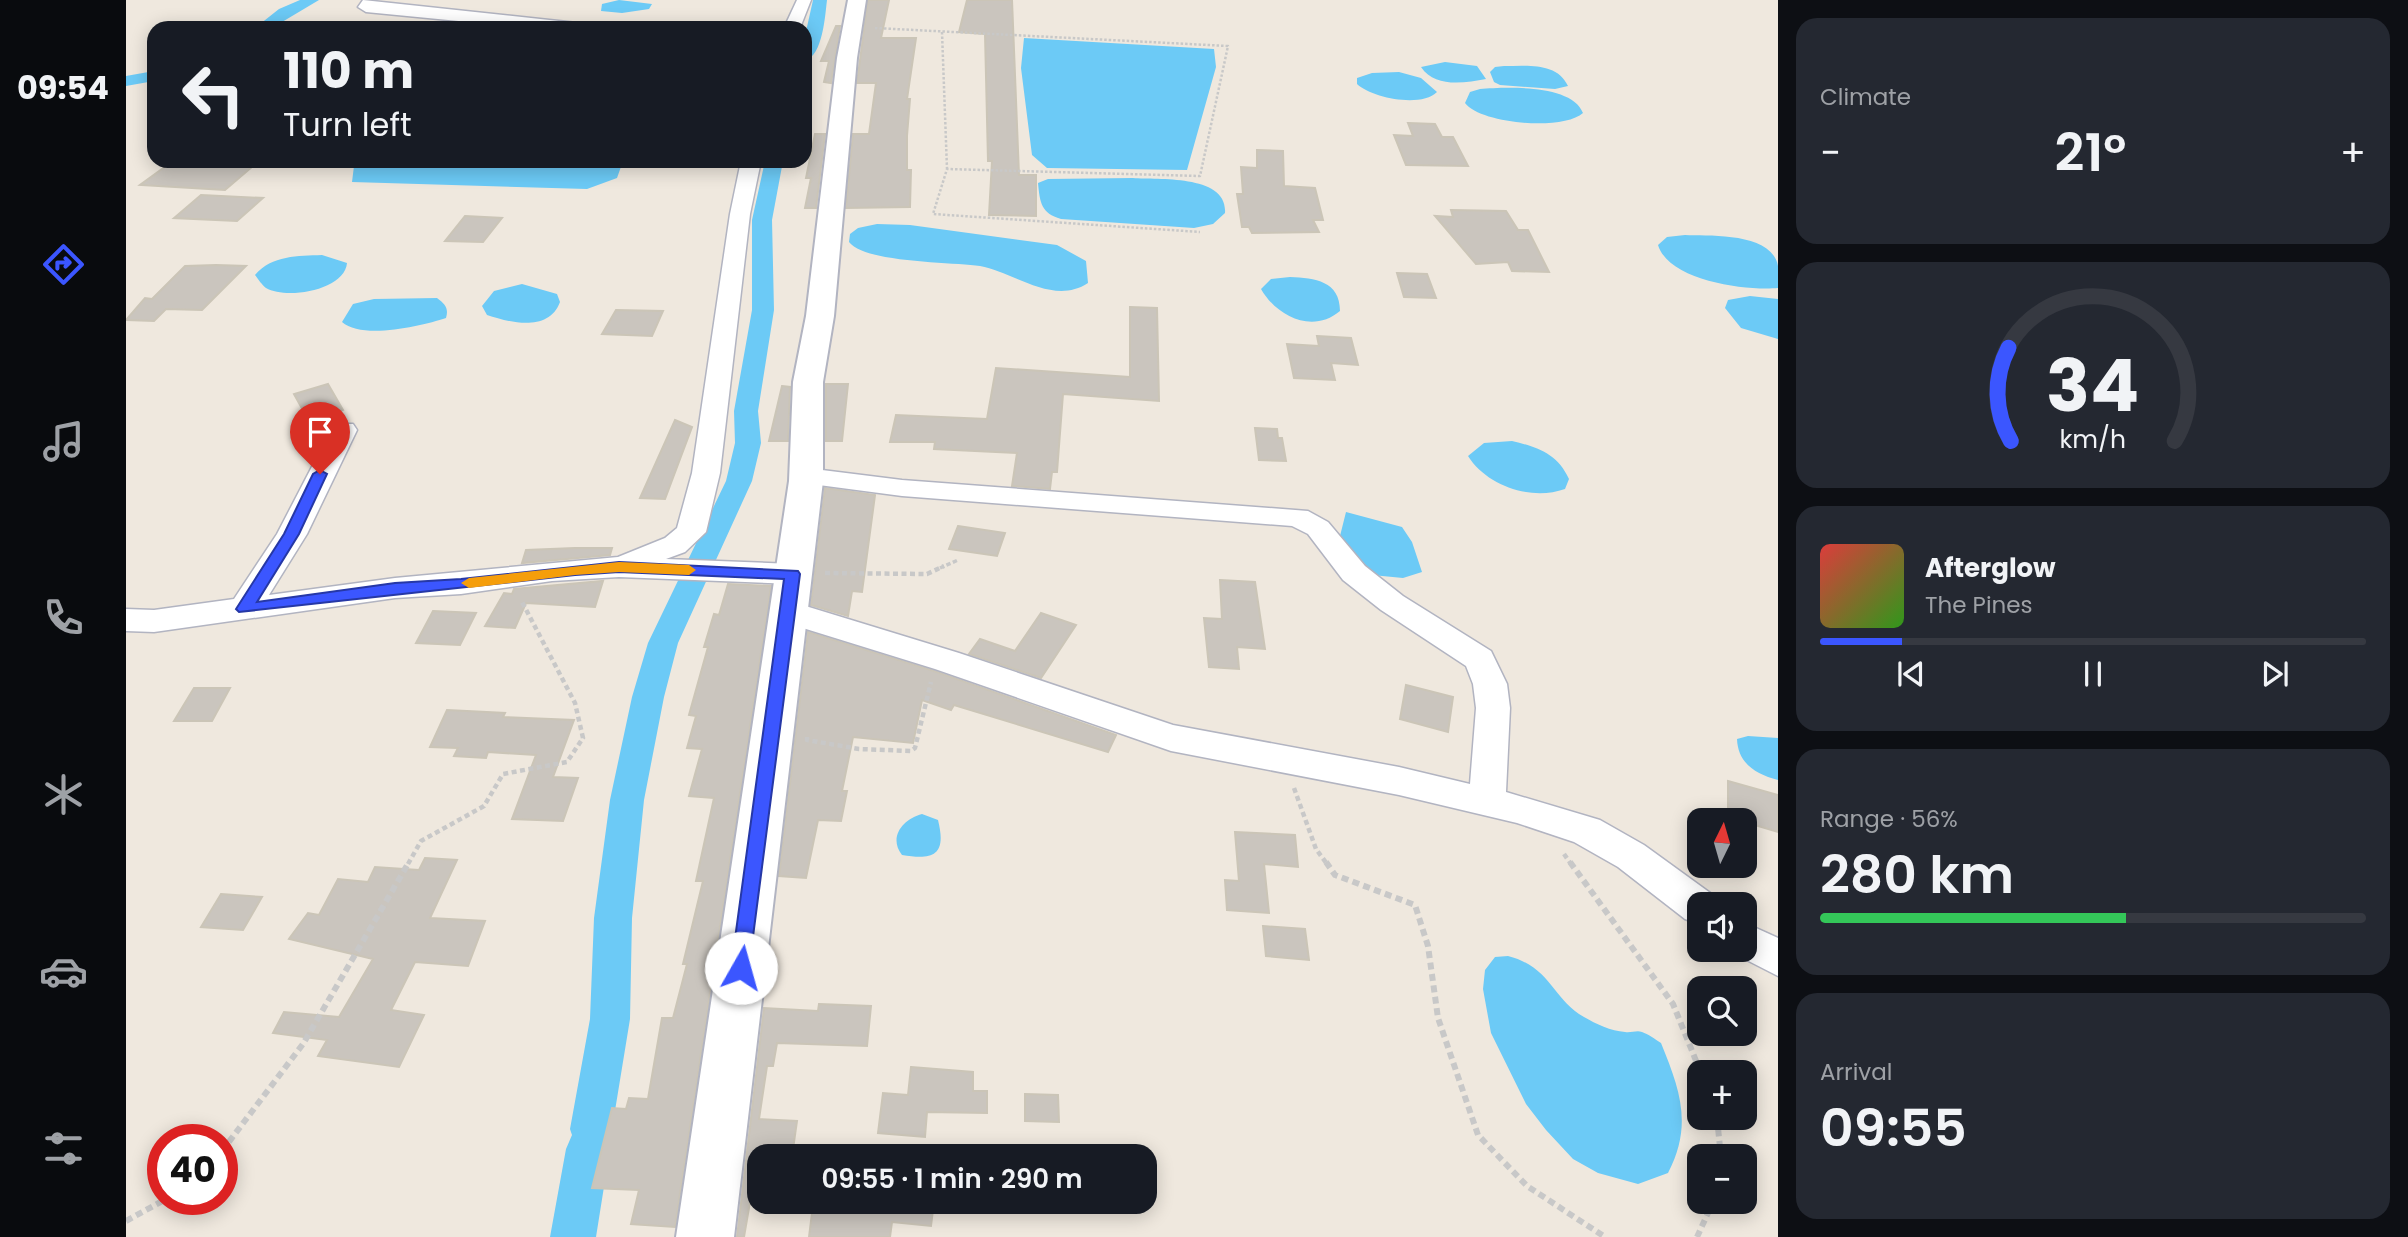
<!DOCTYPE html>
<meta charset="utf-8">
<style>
body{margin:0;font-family:Poppins,sans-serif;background:#242831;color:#f1f3f6;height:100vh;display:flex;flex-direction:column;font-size:26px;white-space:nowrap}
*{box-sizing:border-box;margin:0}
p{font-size:23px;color:#9ea1a6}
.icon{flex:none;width:38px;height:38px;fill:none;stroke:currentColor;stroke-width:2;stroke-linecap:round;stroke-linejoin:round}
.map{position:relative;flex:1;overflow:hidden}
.details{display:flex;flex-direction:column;gap:18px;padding:18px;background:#0d0f14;width:630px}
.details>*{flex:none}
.top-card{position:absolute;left:21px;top:21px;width:665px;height:147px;border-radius:21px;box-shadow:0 4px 18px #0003;background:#171b24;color:#f1f3f6;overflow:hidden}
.needle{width:46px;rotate:5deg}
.buttons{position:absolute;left:1561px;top:808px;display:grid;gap:14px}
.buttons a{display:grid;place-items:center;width:70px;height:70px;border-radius:14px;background:#171b24;box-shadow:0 4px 18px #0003;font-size:35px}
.speed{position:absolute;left:21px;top:1124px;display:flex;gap:14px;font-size:35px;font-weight:700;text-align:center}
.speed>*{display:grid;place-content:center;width:91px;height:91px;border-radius:50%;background:#171b24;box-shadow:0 4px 18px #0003;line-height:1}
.speed .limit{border:10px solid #d22;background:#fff;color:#111}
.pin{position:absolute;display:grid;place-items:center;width:60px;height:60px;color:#fff;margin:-72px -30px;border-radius:50% 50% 50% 0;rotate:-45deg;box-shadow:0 0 7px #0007}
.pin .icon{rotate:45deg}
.me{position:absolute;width:77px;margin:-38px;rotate:7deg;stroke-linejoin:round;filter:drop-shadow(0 0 5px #0008)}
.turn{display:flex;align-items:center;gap:24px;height:147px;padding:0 21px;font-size:32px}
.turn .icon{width:91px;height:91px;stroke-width:2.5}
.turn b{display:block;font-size:49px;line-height:60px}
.big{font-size:52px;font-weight:600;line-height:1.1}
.details .tile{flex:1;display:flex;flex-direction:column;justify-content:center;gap:10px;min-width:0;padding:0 24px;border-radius:21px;background:#242831}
.details .dial{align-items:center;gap:0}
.dial svg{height:182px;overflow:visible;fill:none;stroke:#363941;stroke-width:7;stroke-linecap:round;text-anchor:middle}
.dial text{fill:#f1f3f6;stroke:none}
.song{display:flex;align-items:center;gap:21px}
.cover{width:84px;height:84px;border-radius:10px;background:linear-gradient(135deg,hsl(0 70% 55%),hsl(110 70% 35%))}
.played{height:7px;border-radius:4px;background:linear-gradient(90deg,#3b56ff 15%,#363941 15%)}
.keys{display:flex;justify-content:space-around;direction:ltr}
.heat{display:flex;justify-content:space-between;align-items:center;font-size:38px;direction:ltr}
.charge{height:10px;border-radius:5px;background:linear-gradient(90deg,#34c759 56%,#363941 0)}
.trip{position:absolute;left:621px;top:1144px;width:410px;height:70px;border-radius:21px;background:#171b24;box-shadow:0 4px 18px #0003;font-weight:600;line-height:70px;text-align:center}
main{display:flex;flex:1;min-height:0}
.tabs{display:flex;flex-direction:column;width:126px;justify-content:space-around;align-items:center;background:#090b0e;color:#9ea1a6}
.tabs .icon{width:49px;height:49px}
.tabs .selected{color:#3b56ff}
.tabs b{font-size:32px;color:#f1f3f6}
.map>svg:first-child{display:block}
.water{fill:#6ccaf6}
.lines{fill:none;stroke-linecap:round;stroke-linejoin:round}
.canal{fill:#6ccaf6;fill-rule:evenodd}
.building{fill:#cac5be;stroke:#cbc5b7;stroke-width:2}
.street-casing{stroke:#b2b4c1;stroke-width:3}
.secondary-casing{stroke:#b2b4c1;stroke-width:4}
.path-far3{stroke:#c8c8c8;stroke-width:2.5;stroke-dasharray:2.5 2;stroke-linecap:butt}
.path-far2{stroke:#c8c8c8;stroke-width:3.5;stroke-dasharray:4.5 2.5;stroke-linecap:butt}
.path-far1{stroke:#c8c8c8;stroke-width:4.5;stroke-dasharray:5 3.5;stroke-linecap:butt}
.path{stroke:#c8c8c8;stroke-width:6;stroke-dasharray:7 4.5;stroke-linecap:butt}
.street{fill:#fff;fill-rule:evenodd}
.secondary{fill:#fff;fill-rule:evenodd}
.route{fill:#3b56ff;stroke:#2638a6;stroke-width:2}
.slow{fill:#f59e0b}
</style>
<main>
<nav class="tabs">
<b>09:54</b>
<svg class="icon selected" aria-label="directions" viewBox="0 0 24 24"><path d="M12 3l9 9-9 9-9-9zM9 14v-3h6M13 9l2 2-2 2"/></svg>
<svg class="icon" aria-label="music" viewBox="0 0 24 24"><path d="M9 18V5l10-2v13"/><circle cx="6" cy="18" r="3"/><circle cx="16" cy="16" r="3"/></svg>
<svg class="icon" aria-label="phone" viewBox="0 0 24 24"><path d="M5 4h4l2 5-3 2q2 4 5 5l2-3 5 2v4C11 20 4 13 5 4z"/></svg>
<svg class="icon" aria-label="climate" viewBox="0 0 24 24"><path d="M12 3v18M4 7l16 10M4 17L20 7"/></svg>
<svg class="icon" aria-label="car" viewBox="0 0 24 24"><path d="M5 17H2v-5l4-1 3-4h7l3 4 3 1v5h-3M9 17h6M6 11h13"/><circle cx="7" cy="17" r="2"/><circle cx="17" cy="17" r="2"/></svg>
<svg class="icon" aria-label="filters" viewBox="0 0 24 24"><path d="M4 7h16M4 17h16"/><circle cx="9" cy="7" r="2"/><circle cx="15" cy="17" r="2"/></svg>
</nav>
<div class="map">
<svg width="1652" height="1237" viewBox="0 0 1652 1237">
<rect width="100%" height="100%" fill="#efe8de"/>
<path class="water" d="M 493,0 L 526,4 L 523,9 L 496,13 L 475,11 L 476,4 Z
M 898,38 L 1088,49 L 1090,67 L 1061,170 L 921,168 L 906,155 L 895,68 Z
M 1319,62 L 1351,66 L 1360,79 C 1338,83 1309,88 1295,67 Z
M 1378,66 C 1401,66 1431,62 1442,86 L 1429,89 L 1374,85 L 1368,82 L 1364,72 L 1369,67 Z
M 1273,72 L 1295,78 L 1311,92 C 1295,108 1246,98 1231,84 L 1231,78 L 1246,73 Z
M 1354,89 C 1381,87 1446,84 1457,113 C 1437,131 1355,124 1339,103 L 1344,92 Z
M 235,161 L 497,161 L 491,178 L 461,189 L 226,182 L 228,166 Z
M 1007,178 C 1032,180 1102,174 1099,213 L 1087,224 L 1068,228 L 935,219 C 915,213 914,203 912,183 L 922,179 Z
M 751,224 L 784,225 L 931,245 L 960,261 L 962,283 C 927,306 888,272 854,266 C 826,262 739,263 723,242 L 724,234 L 732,228 Z
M 1559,235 C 1583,236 1646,232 1652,266 C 1652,273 1652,281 1652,288 C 1620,291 1543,281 1532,245 L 1541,237 Z
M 196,255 L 221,263 C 219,290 161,300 140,288 C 136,285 132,279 129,275 C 146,255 172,256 196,255 Z
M 1164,277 C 1189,278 1214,281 1214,311 C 1187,334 1151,317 1135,289 L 1145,279 Z
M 396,284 L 431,294 L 434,302 C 423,332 385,323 361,315 L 356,306 L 368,291 Z
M 1624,296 L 1652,299 L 1652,339 L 1615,328 L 1599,308 L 1602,300 Z
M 311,298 C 319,304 323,308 320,318 C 296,326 236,340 216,322 L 227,304 L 248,299 Z
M 1386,441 C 1411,447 1431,453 1443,479 L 1439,489 C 1405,501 1361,486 1342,456 L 1358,443 Z
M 1220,512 L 1276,527 L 1286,542 L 1296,572 L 1277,578 L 1246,575 L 1213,540 Z
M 1622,736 L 1652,738 L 1652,780 C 1629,774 1612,763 1611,739 Z
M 796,814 L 812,820 C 821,856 807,860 776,855 C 762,837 777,819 796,814 Z
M 1382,956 C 1425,967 1426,999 1458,1017 C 1470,1024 1485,1031 1499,1032 C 1505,1033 1511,1030 1516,1032 C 1522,1034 1529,1039 1535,1043 C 1554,1090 1567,1125 1542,1173 L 1512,1184 L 1472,1173 L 1447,1159 L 1420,1130 L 1400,1104 L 1365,1033 L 1357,989 L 1359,970 L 1369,957 Z"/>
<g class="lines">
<path class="canal" d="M 174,0 L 193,0 L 146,28 L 129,28 L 153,9 Z
M 687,0 L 701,0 C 699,16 697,55 679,61 L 679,36 Z
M 28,71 L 28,81 L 0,86 L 0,76 Z
M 639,161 L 657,161 L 646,220 L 648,310 L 632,411 L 635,443 L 626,481 L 552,643 L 538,697 L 518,800 L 506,918 L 504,1019 L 486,1129 L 481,1142 L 484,1149 L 470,1237 L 424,1237 L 440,1149 L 446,1135 L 444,1129 L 464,1019 L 468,918 L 484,800 L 506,697 L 522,643 L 600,481 L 609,443 L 608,411 L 626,310 L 626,220 Z"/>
</g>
<path class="building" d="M 742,0 L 763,0 L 755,38 L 790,38 L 781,99 L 784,99 L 781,136 L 781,170 L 785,170 L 784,207 L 720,208 L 727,134 L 743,134 L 750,83 L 731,83 Z
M 841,0 L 886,0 L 893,175 L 910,175 L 910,216 L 863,215 L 866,161 L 862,161 L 859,34 L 833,32 Z
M 710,26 L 714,26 L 705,83 L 698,82 L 703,61 L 695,61 Z
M 1282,123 L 1309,124 L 1316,137 L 1327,137 L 1342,166 L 1280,165 L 1268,135 L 1287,136 Z
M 689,134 L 699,134 L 690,208 L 679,208 L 685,178 L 680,178 Z
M 1131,150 L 1157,151 L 1158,186 L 1189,188 L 1197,220 L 1187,220 L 1193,232 L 1126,233 L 1123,227 L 1116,227 L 1111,194 L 1117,194 L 1115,167 L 1131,168 Z
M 47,161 L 133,161 L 99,190 L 14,185 Z
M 75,195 L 137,198 L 111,221 L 48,218 Z
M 1325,210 L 1380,211 L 1392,230 L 1402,230 L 1423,272 L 1386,271 L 1382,262 L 1350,264 L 1309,216 L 1327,217 Z
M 339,216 L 376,218 L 357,242 L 319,241 Z
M 90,265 L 120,266 L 76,310 L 40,309 L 28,321 L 0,320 L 19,298 L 26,299 L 59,266 Z
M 1271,273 L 1301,274 L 1310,298 L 1278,297 Z
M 1004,307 L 1031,308 L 1033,401 L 937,394 L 931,472 L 926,472 L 924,489 L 886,486 L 891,453 L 808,449 L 809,442 L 764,442 L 770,415 L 861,419 L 870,368 L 1004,377 Z
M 490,310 L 537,311 L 526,336 L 476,334 Z
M 1191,336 L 1225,338 L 1232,365 L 1205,363 L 1209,380 L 1168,378 L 1161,344 L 1193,346 Z
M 202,384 L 217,410 L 183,421 L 168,394 Z
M 700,384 L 722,384 L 716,441 L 700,441 Z
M 656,386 L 664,387 L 662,441 L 643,441 Z
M 549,420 L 566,427 L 539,499 L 514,498 Z
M 1129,428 L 1151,429 L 1152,438 L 1156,438 L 1160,461 L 1133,460 Z
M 699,488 L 749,495 L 736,592 L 726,591 L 722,616 L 685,605 Z
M 832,526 L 879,533 L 871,556 L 823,549 Z
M 449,548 L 486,548 L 484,555 L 396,563 L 400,550 Z
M 1094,580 L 1129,582 L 1139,649 L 1111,647 L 1113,669 L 1083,667 L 1078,618 L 1096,619 Z
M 477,581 L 469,607 L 400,603 L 389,628 L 359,626 L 378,593 L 386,594 L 388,589 Z
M 602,584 L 645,586 L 549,1227 L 505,1224 L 513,1190 L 466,1188 L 486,1108 L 500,1109 L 503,1098 L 522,1099 L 536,1018 L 547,1018 L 561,964 L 557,964 L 577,881 L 570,881 L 588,798 L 563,796 L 576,749 L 561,748 L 570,716 L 563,715 L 582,647 L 578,647 L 588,614 L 593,615 Z
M 307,611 L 350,613 L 334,645 L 290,643 Z
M 915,613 L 950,625 L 915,678 L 843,654 L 854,639 L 889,651 Z
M 682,632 L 808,671 L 990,735 L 982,752 L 828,705 L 825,710 L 796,700 L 787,743 L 727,737 L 716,791 L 721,791 L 715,821 L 692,820 L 680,878 L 653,876 Z
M 1280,685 L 1327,697 L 1322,732 L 1274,719 Z
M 68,688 L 104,688 L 86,721 L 48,721 Z
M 321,710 L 379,713 L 377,717 L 448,720 L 427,777 L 452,778 L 437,821 L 386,819 L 410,755 L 362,752 L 360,758 L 328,756 L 332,748 L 304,747 Z
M 1602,781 L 1652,795 L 1652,832 L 1602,817 Z
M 1109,832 L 1169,835 L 1172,867 L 1138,864 L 1143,913 L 1101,910 L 1099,880 L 1113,881 Z
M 299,858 L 331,860 L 304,918 L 359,921 L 342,966 L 289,962 L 265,1010 L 298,1015 L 273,1067 L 192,1056 L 201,1040 L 147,1033 L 158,1012 L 213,1017 L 247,959 L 163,939 L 182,913 L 193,915 L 212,879 L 242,882 L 249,867 L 293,870 Z
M 95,894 L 136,897 L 117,930 L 75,927 Z
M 1137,926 L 1179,929 L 1183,960 L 1140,956 Z
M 693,1004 L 745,1006 L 741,1046 L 651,1043 L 647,1066 L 641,1066 L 633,1119 L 671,1121 L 667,1149 L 660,1148 L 659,1157 L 634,1157 L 629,1202 L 624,1202 L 618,1237 L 611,1237 L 638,1008 L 692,1011 Z
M 785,1067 L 847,1072 L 847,1091 L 861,1091 L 861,1113 L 801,1112 L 799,1137 L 752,1133 L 757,1093 L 782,1095 Z
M 899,1094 L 932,1095 L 933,1122 L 899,1121 Z
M 712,1202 L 808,1202 L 805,1226 L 766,1222 L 764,1237 L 683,1237 L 687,1205 L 711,1207 Z"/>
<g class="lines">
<g class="street-casing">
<path id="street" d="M 237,0 L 451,23 L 459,28 L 404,28 L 240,12 L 232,7 Z
M 671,0 L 685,0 L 674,28 L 658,28 Z
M 615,161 L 635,161 L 624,214 L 594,473 L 580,532 L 559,552 L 540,559 L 667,564 L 678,567 L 682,574 L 678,581 L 667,584 L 493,577 L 426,581 L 335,594 L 269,598 L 28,632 L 0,631 L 0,609 L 28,610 L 108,599 L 151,534 L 205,430 L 209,424 L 227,424 L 231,430 L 181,534 L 143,595 L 269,578 L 492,557 L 539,538 L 551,528 L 566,473 L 604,214 Z
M 680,468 L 776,480 L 1182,511 L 1202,522 L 1239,566 L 1277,596 L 1365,651 L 1381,684 L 1384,708 L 1380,792 L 1474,820 L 1518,845 L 1587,895 L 1592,905 L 1573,905 L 1573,924 L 1559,919 L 1492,867 L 1448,842 L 1391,823 L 1273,795 L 1045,751 L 809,669 L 651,620 L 646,612 L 651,604 L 662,601 L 673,604 L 833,653 L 1047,725 L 1273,767 L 1344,784 L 1350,708 L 1347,684 L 1340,666 L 1255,610 L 1217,580 L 1182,534 L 1166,526 L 776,496 L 670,482 L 666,476 L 670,470 Z
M 1619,923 L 1652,938 L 1652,976 L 1605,952 L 1619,950 Z"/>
</g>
<g class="secondary-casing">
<path id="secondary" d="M 722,0 L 740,0 L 731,58 L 708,316 L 697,382 L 697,481 L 608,1237 L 550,1237 L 663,481 L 667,382 L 680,316 L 711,58 Z"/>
</g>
<path class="path-far3" d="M 749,28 L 1102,46 L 1074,176 L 821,169 L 807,214 L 1074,232
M 816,32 L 821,169"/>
<path class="path-far2" d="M 814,568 L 832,560"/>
<path class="path-far1" d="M 699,573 L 801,574 L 818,566
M 681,737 L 681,740 L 733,749 L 785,751 L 789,748 L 805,682
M 1168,788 L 1190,849 L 1201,864
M 1438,854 L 1445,864
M 282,864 L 295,841 L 358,806 L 377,774 L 441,762 L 457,738 L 449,703 L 395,600"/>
<path class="path" d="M 1200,862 L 1209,875 L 1289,905 L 1302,946 L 1312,1018 L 1352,1135 L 1401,1186 L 1479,1237
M 1444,862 L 1547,1004 L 1575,1073
M 1591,1118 L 1595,1157
M 96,1151 L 177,1044 L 283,862
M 0,1221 L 40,1199
M 1571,1237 L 1587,1202"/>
<use href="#street" class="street"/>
<use href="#secondary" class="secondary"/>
</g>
<path class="route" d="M 194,470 L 201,474 L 173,534 L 131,602 L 269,583 L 335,579 L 493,562 L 672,571 L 674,574 L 622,975 L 615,977 L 608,975 L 605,968 L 658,579 L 493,572 L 449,575 L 113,612 L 110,609 L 158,534 L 187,474 Z"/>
<path class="slow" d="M 493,562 L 563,565 L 570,570 L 563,575 L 493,572 L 449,575 L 343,588 L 335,583 L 343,578 Z"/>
</svg>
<div class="buttons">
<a><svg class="needle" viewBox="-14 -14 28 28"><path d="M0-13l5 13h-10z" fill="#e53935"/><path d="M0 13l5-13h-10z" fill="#9ea1a6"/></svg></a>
<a><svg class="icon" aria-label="sound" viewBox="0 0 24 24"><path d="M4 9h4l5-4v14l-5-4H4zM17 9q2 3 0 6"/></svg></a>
<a><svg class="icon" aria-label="search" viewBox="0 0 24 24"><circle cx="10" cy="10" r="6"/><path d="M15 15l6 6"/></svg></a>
<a>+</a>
<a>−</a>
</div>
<div class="speed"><div class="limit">40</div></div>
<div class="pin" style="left:194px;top:474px;background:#d93025"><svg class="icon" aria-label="arrive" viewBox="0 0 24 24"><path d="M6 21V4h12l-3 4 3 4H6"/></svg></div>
<svg class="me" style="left:615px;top:968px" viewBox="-20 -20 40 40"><circle r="19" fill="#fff"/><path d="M0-13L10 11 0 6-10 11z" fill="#3b56ff"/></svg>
<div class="trip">09:55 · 1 min · 290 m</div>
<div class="top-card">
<div class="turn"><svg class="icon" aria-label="left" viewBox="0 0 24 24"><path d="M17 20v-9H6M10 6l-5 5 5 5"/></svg><div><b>110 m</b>Turn left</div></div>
</div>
</div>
<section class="details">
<div class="tile"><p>Climate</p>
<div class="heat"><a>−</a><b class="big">21°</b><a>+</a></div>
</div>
<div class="tile dial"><svg viewBox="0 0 100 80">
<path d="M14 69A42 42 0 1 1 86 69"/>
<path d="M14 69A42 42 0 0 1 13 28" stroke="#3b56ff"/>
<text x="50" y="56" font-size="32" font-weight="700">34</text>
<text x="50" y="72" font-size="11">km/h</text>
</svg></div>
<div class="tile">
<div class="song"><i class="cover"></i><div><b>Afterglow</b><p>The Pines</p></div></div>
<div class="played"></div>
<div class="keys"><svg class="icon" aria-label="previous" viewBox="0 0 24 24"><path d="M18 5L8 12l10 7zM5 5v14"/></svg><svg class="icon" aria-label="pause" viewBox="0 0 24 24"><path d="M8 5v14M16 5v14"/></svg><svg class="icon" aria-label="next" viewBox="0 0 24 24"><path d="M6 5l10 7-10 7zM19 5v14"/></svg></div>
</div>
<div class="tile"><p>Range · 56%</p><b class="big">280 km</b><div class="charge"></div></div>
<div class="tile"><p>Arrival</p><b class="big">09:55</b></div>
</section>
</main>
